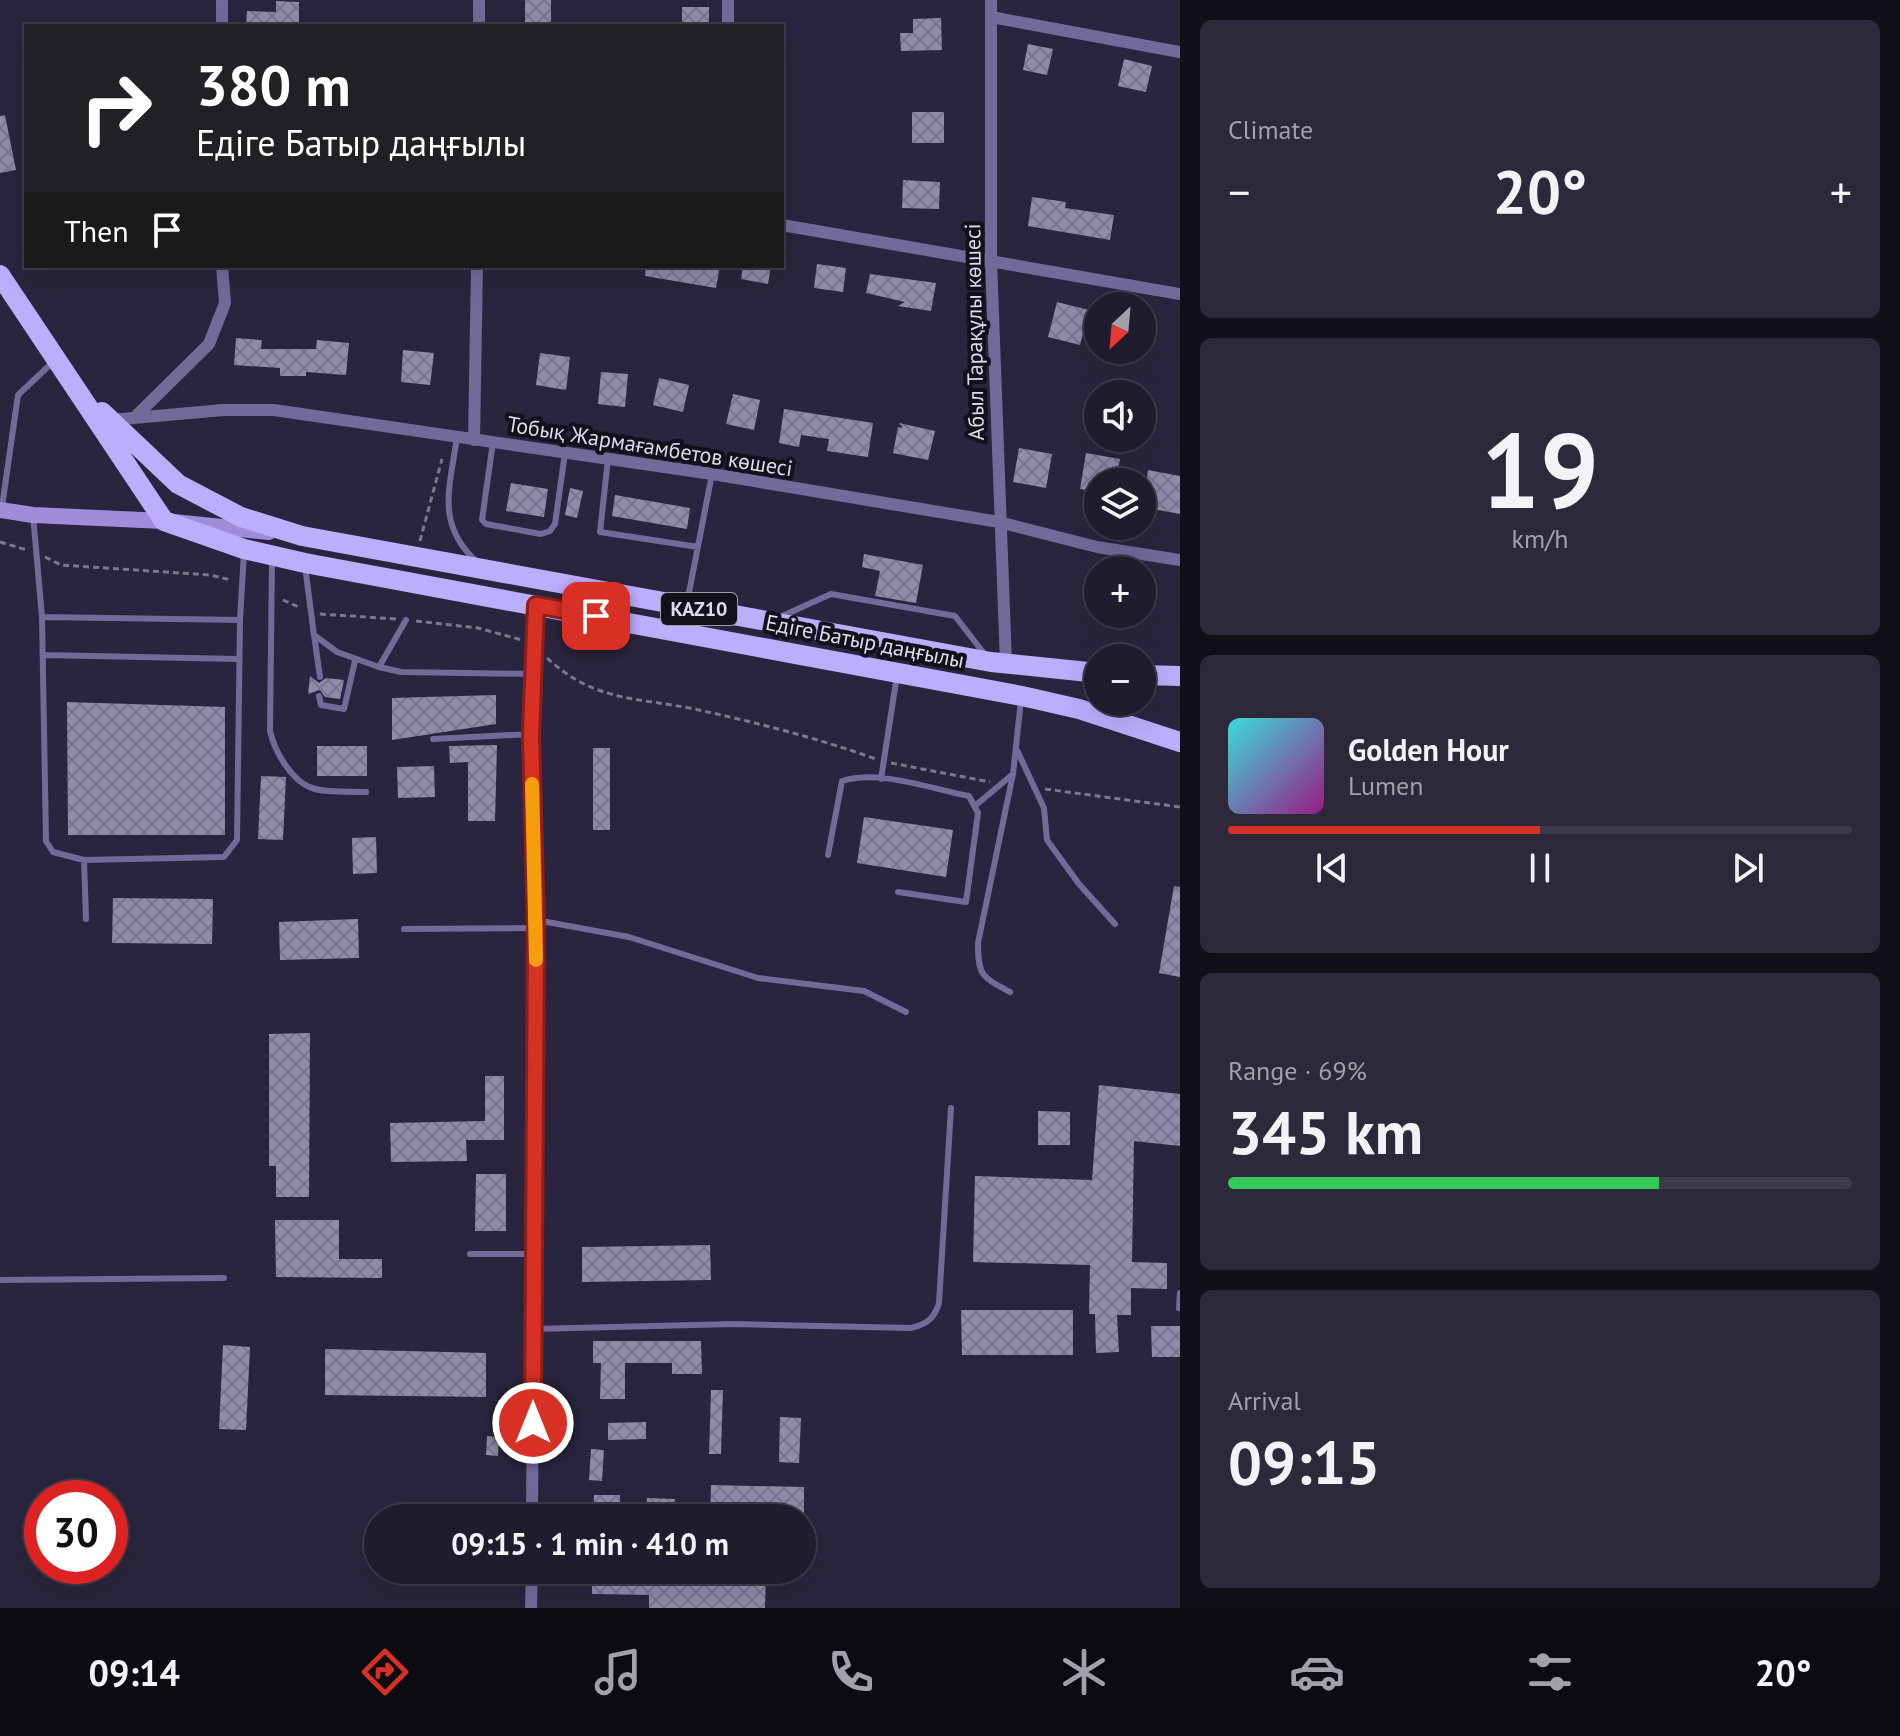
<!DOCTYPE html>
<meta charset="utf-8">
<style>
body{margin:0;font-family:"PT Sans",sans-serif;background:#2d293a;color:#f1f3f6;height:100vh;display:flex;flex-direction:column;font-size:30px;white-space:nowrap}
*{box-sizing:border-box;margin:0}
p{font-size:26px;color:#a2a1aa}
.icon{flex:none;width:44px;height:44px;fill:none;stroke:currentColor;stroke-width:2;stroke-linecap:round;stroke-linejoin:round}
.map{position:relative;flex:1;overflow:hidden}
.sheet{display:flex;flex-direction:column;gap:20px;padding:20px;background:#120f19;width:720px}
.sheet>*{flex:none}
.banner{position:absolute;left:24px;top:24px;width:760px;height:244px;border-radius:0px;box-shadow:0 8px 32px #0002,0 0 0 2px #3d3a4a;background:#202124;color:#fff;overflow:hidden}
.needle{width:52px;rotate:206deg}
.controls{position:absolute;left:1084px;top:292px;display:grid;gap:16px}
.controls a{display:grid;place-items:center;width:72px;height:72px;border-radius:50%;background:#201c2e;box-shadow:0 8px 32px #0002,0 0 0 2px #3d3a4a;font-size:40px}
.speed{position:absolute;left:24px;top:1480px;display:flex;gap:16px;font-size:40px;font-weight:700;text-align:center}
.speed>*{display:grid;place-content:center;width:104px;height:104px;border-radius:50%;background:#201c2e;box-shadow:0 8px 32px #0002,0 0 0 2px #3d3a4a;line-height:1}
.speed .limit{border:12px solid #d22;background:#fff;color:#111}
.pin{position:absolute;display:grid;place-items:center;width:68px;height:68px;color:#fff;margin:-34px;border-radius:16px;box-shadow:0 4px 12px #0006}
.me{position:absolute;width:88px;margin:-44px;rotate:0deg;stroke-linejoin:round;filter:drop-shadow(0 0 6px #0008)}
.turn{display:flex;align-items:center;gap:28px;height:168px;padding:0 40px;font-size:36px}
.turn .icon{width:104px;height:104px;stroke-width:2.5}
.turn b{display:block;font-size:56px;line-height:68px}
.then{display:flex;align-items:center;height:76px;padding:0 40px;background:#0003;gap:16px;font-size:30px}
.big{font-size:60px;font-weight:800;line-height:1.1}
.sheet .tile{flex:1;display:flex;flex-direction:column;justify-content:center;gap:12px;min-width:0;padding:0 28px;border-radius:12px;background:#2d293a}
.sheet .dial{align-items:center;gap:0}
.dial b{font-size:104px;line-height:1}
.song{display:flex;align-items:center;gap:24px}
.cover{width:96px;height:96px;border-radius:12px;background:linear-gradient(135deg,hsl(180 70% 55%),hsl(310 70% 35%))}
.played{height:8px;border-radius:4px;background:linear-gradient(90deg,#d93025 50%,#3d3a4a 50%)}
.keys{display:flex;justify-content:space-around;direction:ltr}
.heat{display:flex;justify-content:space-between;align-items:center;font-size:44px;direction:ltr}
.charge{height:12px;border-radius:6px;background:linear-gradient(90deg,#34c759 69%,#3d3a4a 0)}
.trip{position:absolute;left:364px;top:1504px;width:452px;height:80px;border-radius:40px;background:#201c2e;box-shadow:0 8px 32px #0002,0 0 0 2px #3d3a4a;font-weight:800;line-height:80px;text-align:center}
.menu{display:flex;height:128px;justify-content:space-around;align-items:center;background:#0d0b12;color:#a2a1aa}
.menu .icon{width:56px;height:56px}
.menu .active{color:#d93025}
.menu b{font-size:36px;color:#f1f3f6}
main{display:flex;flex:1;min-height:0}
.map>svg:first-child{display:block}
.building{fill:url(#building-cross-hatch)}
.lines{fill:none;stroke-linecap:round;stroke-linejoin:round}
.path{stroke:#7b788d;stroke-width:3;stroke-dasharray:6 4;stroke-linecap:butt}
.service{stroke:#736a9a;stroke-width:6}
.minor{stroke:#736a9a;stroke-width:12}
.secondary{stroke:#9d8ddb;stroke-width:16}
.primary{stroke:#bcadfd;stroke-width:20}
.route-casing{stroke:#8d1f18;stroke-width:20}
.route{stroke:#d93025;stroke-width:14}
.slow{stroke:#f59e0b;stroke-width:14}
.labels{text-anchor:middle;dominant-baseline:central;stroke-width:8;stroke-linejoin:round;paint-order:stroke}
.shield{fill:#12101b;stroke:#a09ead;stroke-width:2}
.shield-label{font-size:20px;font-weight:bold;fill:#dddbec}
.street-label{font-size:22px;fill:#dddbec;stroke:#12101b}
</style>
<main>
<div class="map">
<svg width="1180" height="1608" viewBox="0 0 1180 1608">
<defs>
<pattern id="building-cross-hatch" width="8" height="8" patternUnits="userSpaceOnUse" patternTransform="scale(2)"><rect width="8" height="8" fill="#908baa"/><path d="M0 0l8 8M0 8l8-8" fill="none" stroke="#79758c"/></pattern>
</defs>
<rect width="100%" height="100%" fill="#2a253e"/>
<path class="building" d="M 525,0 L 551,0 L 551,26 L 525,26 Z
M 276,1 L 299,2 L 299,26 L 246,26 L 247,11 L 276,12 Z
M 682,7 L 709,7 L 709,26 L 682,26 Z
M 941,18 L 942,50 L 901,51 L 900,33 L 913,33 L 913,19 Z
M 1028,44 L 1053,49 L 1047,75 L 1023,70 Z
M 1124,59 L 1152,66 L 1146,92 L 1118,86 Z
M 912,112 L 944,112 L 944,143 L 912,143 Z
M 5,115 L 16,170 L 0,173 L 0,116 Z
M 903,180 L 940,182 L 939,209 L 902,208 Z
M 1032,197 L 1066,202 L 1065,208 L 1114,215 L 1110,240 L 1028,226 Z
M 817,264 L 846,268 L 843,292 L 814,288 Z
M 646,266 L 720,266 L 716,288 L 645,276 Z
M 743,266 L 771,266 L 768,284 L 741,279 Z
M 870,274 L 936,283 L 931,311 L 898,306 L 905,302 L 866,293 Z
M 1057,302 L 1089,310 L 1080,345 L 1048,337 Z
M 236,338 L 262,340 L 261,349 L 316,349 L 317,340 L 349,343 L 346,375 L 306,372 L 306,376 L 280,376 L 280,368 L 234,365 Z
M 403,350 L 434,353 L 430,385 L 401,382 Z
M 540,353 L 570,357 L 566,390 L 536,385 Z
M 601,372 L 628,374 L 625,407 L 598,404 Z
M 659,378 L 689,385 L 683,412 L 653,405 Z
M 733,394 L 760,400 L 754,430 L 726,424 Z
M 784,409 L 873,423 L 868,457 L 827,451 L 829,439 L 801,435 L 799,447 L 779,443 Z
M 899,423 L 935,431 L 928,460 L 893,453 L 898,427 L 903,428 Z
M 1019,448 L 1052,454 L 1046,488 L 1013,482 Z
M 1086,453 L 1120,459 L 1116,482 L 1098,482 L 1098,492 L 1080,489 Z
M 1148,470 L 1180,476 L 1180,514 L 1142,507 Z
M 511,483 L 548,489 L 544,517 L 506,511 Z
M 570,488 L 583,491 L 577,518 L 565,515 Z
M 615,495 L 690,508 L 687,529 L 612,516 Z
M 864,554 L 923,565 L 916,603 L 875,596 L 880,571 L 862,567 Z
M 310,676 L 319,683 L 326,678 L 344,680 L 340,699 L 325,697 L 320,690 L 308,694 Z
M 496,695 L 496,724 L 392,740 L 392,698 Z
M 67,702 L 225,707 L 225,835 L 68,835 Z
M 497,745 L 495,821 L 468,821 L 468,762 L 450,763 L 449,746 Z
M 317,746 L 367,746 L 367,776 L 317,776 Z
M 593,748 L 610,748 L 610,830 L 593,830 Z
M 434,766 L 435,797 L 398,798 L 397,767 Z
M 261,776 L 286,777 L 283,840 L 258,839 Z
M 864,817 L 953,830 L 946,877 L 857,863 Z
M 376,837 L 377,873 L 353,874 L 352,838 Z
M 1174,886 L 1180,887 L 1180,977 L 1159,973 Z
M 113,898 L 213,899 L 212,944 L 112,943 Z
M 358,919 L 359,958 L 280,960 L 279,922 Z
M 310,1033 L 309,1197 L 276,1197 L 276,1166 L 269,1166 L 269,1034 Z
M 485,1076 L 504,1076 L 504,1140 L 466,1140 L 467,1161 L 391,1162 L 390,1123 L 485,1121 Z
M 1099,1085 L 1180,1094 L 1180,1146 L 1134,1141 L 1132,1262 L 1167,1263 L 1167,1289 L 1131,1288 L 1131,1315 L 1117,1315 L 1119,1352 L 1096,1353 L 1095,1314 L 1089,1314 L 1090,1265 L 973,1262 L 975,1176 L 1092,1180 Z
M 1038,1111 L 1070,1112 L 1070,1145 L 1038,1145 Z
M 476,1174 L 506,1174 L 506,1231 L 475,1231 Z
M 275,1220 L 339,1220 L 339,1259 L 382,1259 L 382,1278 L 276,1277 Z
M 710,1245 L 711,1280 L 582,1282 L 582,1247 Z
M 961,1310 L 1073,1310 L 1073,1355 L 962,1355 Z
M 1151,1326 L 1180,1326 L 1180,1357 L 1152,1357 Z
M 593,1341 L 701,1341 L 702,1374 L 672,1374 L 672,1363 L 625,1363 L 625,1399 L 600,1399 L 601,1363 L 593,1363 Z
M 223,1345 L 250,1347 L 246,1430 L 219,1429 Z
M 325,1349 L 486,1353 L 486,1397 L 325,1395 Z
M 711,1390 L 723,1390 L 721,1454 L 709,1454 Z
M 780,1417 L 801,1418 L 799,1463 L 779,1462 Z
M 646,1422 L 646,1439 L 608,1440 L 608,1423 Z
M 487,1436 L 499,1437 L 498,1456 L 486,1455 Z
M 591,1449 L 604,1450 L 602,1481 L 589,1480 Z
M 711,1485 L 804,1487 L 804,1518 L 710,1518 Z
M 594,1495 L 620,1495 L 620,1518 L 593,1518 Z
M 647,1498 L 675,1499 L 674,1518 L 646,1518 Z
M 592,1570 L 766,1573 L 765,1608 L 649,1608 L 649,1595 L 592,1594 Z"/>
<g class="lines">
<path class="path" d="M 420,541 L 442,459
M 0,542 L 27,550
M 45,557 L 61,565 L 210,575 L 231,580
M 283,600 L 301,608
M 320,614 L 396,619
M 416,621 L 478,628 L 522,640
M 547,658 C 595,702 635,697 694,709 C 755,722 817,738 876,759
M 891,763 L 990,782
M 1045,789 L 1180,807"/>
<path class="service" d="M 457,437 C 450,487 435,524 477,562
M 493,442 L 482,520 L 486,524 L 541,534 L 550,531 L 555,524 L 565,453
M 608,459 L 600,532 L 698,547
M 2,507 L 18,395 L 53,362
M 33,515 L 42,617 L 240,620 L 244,552
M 272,559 L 270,731 C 275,752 292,783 315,789 C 330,793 351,791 366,792
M 305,566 L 314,635 L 337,652 L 379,667 L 406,620
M 687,603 L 712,474
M 42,617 L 46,841 L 53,852 L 84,860 L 224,857 L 237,840 L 240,620
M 780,617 L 831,594 L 955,616 L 986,656
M 314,635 L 320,677
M 43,655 L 238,659
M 379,667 L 401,672 L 533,674
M 319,696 L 321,705 L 344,709 L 355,661
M 433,739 L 531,734
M 1017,750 L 1044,808 L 1047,840 L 1079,884 L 1115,924
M 881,779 L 897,675
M 976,805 L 1013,774
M 828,855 L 842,781 C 879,769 931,789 969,796 L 978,813 L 966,902 L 898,892
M 84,860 L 86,919
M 536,920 L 629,937 L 758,978 L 864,991 L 906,1012
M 404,929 L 536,928
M 1010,992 C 982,977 978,976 978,943 L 1013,774 L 1021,700
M 470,1254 L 534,1254
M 0,1280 L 224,1278
M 1179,1308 L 1180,1293
M 533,1329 L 734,1324 L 911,1328 C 927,1324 934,1319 939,1303 L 951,1108"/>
<path class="minor" d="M 991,0 L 991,260 L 1006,664
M 991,17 L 1180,52
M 222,26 L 222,0
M 479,26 L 479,0
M 728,26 L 728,0
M 782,225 L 1180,294
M 137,415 L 209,344 L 225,303 L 222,266
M 111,420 L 223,410 L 274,410 L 712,474 L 999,522 L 1097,547 L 1180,560
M 474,440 L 477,266
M 532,1518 L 536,928 L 531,734 L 536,605
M 531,1608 L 532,1570"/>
<path class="secondary" d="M 0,510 L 33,515 L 164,521 L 269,532"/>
<path class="primary" d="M 0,275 L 164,521 L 244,549 L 305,563 L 1022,696 L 1079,709 L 1180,742
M 102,412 L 178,484 L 241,517 L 302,536 L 991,662 L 1098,673
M 1142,675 L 1180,676"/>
</g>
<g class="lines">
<g class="route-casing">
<path id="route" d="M 533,1423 L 536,928 L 531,734 L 536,605 L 596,616"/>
</g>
<use href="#route" class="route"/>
<path class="slow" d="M 532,784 L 536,960"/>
</g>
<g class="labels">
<rect class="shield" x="661" y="593" width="76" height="32" rx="6"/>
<g class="shield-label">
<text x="699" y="609">KAZ10</text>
</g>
<g class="street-label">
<text transform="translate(974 332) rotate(-91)">Абыл Тарақұлы көшесі</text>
<text transform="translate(650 446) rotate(9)">Тобық Жармағамбетов көшесі</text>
<text transform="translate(865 641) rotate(11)">Едіге Батыр даңғылы</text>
</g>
</g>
</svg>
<div class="controls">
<a><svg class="needle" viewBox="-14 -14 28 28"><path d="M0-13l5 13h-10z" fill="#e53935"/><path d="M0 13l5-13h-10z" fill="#a2a1aa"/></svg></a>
<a><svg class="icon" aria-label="sound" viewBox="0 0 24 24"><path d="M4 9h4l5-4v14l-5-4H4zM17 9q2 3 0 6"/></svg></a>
<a><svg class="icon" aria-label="layers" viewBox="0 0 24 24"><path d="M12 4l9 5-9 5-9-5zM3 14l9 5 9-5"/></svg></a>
<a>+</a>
<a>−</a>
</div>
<div class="speed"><div class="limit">30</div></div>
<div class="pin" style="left:596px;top:616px;background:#d93025"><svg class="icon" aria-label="arrive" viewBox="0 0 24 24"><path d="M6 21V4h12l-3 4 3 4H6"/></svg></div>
<svg class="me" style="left:533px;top:1423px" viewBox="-20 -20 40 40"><circle r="17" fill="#d93025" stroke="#fff" stroke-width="3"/><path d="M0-11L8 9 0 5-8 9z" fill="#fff"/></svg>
<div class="trip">09:15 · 1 min · 410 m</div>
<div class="banner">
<div class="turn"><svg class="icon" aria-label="right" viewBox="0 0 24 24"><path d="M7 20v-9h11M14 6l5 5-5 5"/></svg><div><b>380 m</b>Едіге Батыр даңғылы</div></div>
<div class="then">Then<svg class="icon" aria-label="arrive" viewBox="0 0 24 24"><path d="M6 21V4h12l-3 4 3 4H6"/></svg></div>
</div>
</div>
<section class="sheet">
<div class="tile"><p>Climate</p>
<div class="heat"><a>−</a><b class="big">20°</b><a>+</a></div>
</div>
<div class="tile dial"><b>19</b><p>km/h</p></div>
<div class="tile">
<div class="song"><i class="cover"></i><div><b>Golden Hour</b><p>Lumen</p></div></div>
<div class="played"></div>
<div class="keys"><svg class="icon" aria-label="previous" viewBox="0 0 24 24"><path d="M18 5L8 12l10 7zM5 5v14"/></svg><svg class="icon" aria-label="pause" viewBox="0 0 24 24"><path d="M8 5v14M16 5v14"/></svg><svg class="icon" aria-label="next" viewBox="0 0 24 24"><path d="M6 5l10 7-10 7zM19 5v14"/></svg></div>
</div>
<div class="tile"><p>Range · 69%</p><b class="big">345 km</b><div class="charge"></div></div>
<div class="tile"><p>Arrival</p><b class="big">09:15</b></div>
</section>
</main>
<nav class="menu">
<b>09:14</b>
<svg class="icon active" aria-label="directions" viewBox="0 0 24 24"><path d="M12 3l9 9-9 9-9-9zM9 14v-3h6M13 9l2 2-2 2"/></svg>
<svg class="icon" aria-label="music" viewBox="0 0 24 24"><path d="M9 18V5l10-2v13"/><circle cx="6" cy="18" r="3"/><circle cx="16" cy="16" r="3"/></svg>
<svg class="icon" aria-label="phone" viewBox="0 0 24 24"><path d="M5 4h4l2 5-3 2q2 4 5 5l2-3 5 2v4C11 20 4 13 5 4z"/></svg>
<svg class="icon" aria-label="climate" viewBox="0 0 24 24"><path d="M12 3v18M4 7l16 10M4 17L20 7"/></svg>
<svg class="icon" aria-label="car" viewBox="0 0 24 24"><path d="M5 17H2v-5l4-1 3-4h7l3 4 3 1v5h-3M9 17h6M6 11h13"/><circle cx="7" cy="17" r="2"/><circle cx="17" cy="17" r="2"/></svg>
<svg class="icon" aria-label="filters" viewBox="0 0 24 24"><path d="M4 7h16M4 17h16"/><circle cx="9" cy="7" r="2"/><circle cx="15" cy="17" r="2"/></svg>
<b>20°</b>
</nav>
